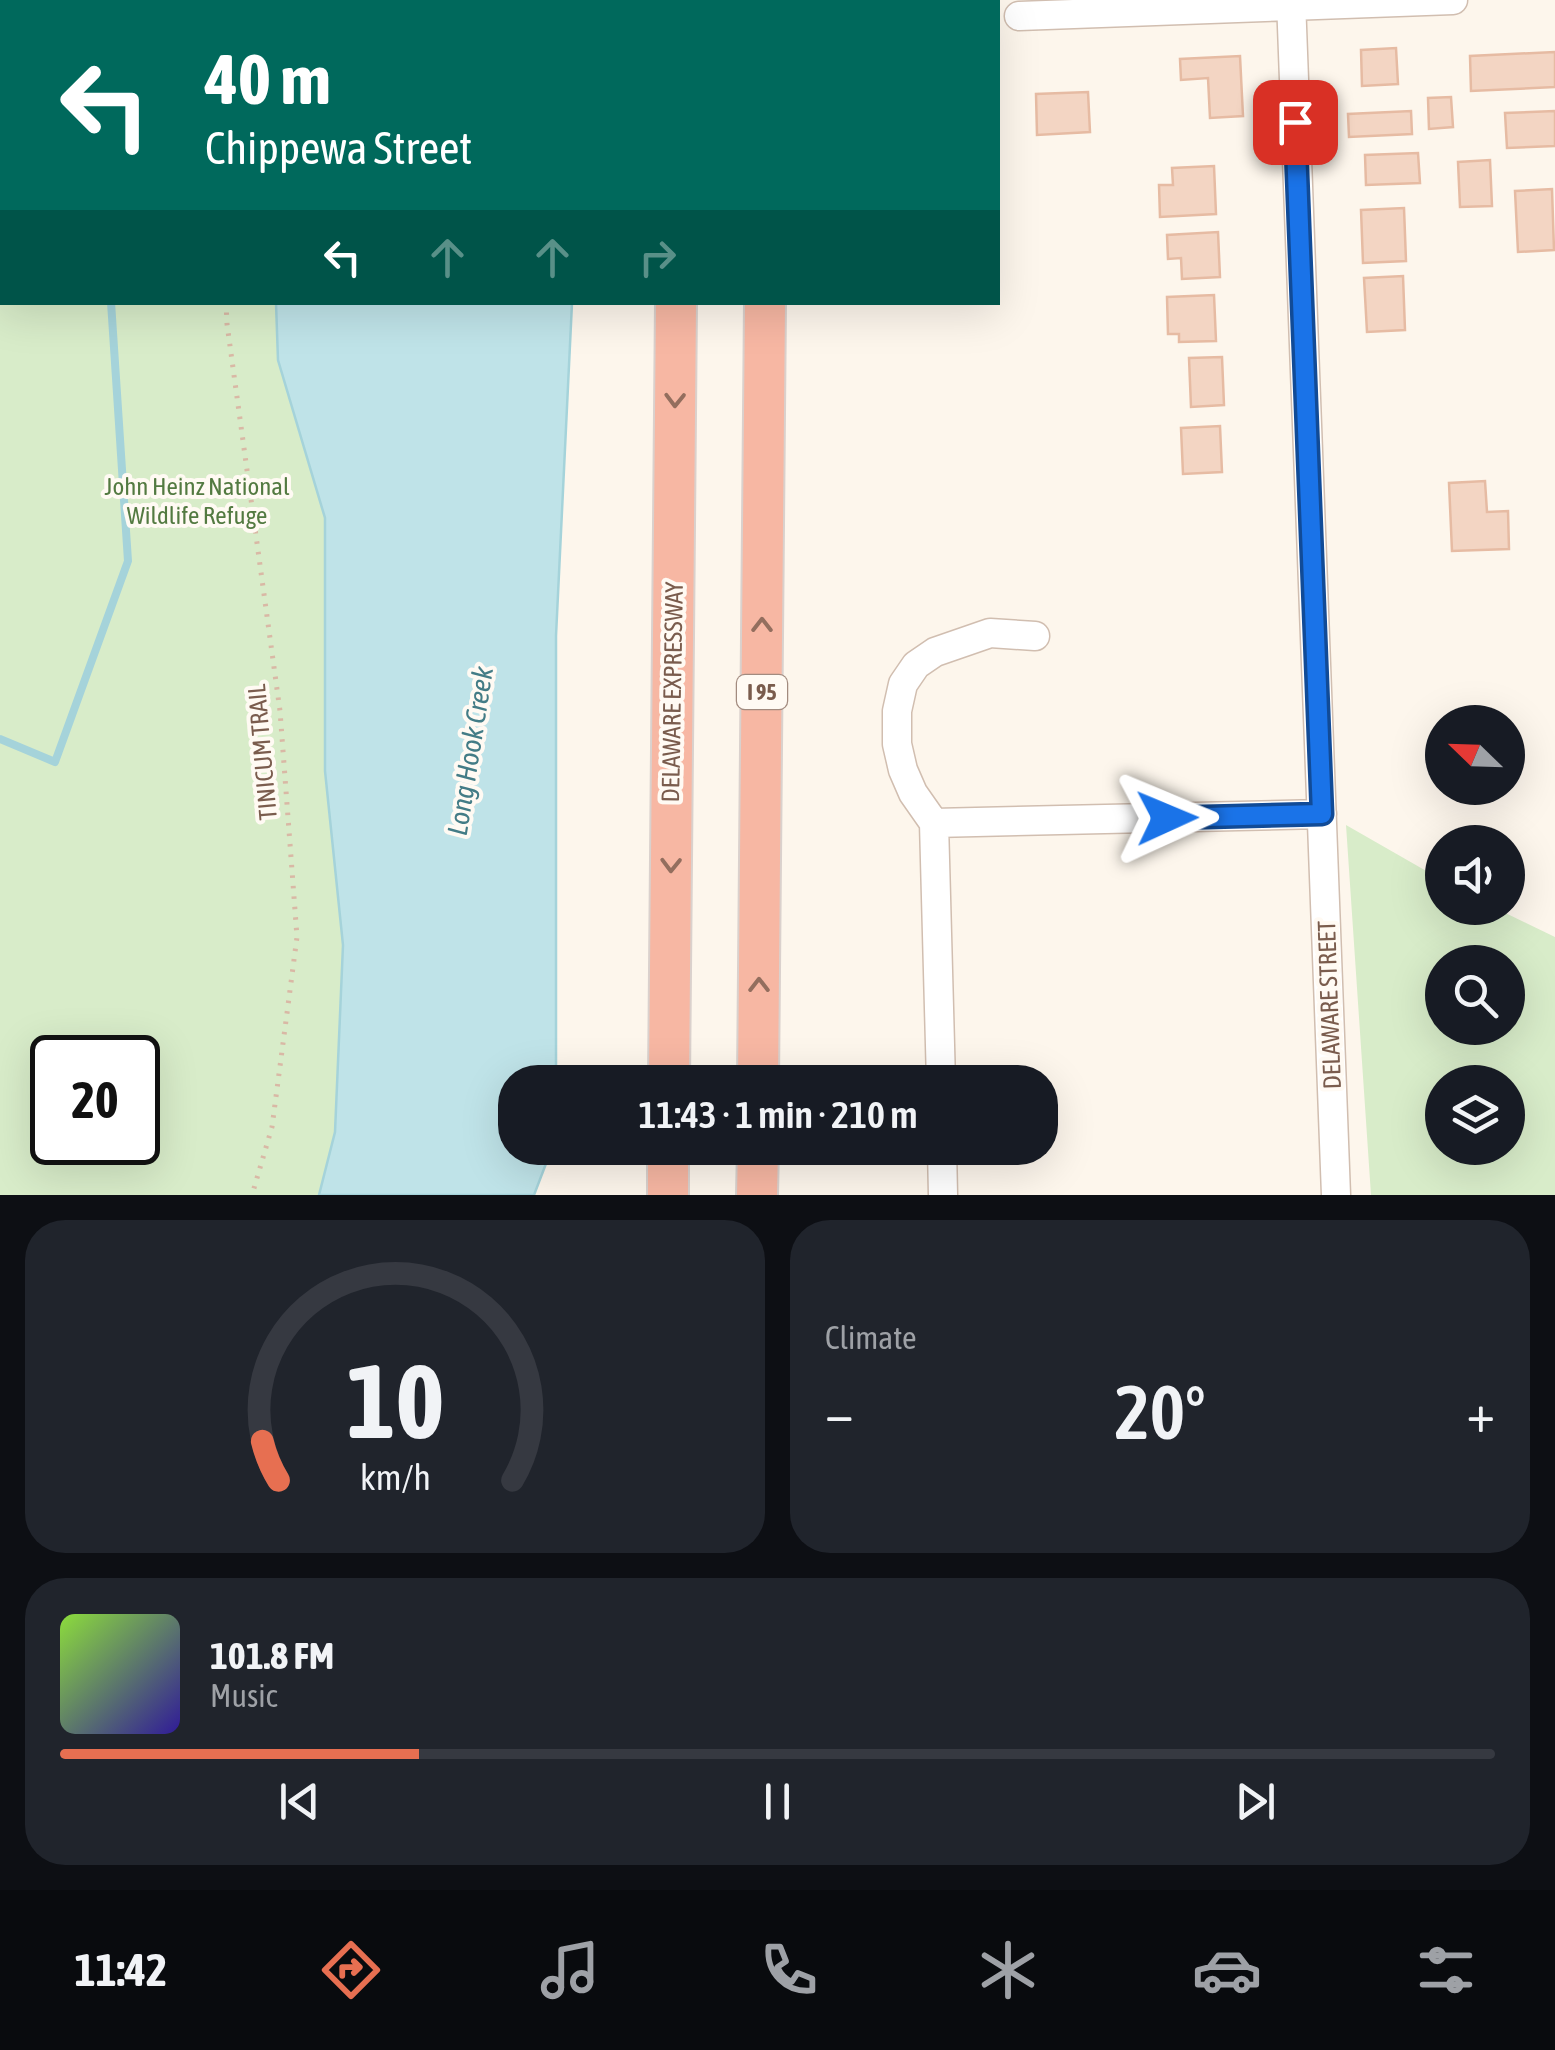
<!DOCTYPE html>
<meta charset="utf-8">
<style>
body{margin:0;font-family:"Asap Condensed",sans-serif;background:#20242c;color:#f1f3f6;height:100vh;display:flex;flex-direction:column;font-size:38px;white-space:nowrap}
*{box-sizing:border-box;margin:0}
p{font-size:32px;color:#9ea1a6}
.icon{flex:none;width:55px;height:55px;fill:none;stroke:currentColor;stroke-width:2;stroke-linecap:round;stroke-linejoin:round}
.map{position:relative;height:1195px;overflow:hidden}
.side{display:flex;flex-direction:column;gap:25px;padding:25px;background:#0d0f14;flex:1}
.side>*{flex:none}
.hud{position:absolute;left:0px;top:0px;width:1000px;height:305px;box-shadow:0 10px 40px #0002;background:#00695c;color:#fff;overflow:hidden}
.needle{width:65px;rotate:293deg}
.controls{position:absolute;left:1425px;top:705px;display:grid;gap:20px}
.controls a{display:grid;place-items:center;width:100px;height:100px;border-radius:50%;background:#171b24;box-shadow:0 10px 40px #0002;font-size:50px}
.speed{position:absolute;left:30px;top:1035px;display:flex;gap:20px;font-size:50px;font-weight:700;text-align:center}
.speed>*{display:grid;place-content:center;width:130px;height:130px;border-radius:50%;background:#171b24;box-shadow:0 10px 40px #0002;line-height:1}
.speed .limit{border:5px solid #111;border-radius:15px;background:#fff;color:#111}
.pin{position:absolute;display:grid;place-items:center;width:85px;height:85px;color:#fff;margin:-42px;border-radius:20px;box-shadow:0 5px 15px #0006}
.me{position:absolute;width:110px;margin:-55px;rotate:89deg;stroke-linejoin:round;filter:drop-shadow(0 0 8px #0008)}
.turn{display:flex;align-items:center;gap:35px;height:210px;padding:0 40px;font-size:45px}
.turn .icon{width:130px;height:130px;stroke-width:2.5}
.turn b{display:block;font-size:70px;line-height:85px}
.lanes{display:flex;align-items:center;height:95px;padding:0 40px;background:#0003;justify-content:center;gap:50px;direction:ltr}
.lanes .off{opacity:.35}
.big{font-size:75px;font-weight:600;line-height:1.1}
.side .tile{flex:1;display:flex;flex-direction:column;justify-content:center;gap:15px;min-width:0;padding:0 35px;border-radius:40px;background:#20242c}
.side .dial{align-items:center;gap:0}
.dial svg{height:260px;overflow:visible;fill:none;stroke:#363941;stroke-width:7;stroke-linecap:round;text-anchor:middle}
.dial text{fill:#f1f3f6;stroke:none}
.song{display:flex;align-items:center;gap:30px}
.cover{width:120px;height:120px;border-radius:15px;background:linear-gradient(135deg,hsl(90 70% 55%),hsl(250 70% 35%))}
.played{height:10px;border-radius:5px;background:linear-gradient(90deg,#e76f51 25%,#363941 25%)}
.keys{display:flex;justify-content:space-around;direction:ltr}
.heat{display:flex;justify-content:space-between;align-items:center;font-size:55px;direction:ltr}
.side .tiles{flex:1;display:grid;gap:25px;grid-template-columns:1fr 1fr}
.tile:last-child{grid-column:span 2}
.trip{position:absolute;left:498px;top:1065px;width:560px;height:100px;border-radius:40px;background:#171b24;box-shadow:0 10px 40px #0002;font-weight:600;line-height:100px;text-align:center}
.menu{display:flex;height:160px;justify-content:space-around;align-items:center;background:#090b0e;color:#9ea1a6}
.menu .icon{width:70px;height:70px}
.menu .active{color:#e76f51}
.menu b{font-size:45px;color:#f1f3f6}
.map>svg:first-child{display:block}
.green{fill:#d8ecc9;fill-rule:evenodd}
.water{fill:#bfe3e8;stroke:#a5d3da;stroke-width:2.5}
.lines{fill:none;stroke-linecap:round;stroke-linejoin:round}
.stream{stroke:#a5d3da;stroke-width:8}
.building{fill:#f3d5c3;stroke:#e6bba3;stroke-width:2.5}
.minor-casing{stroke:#d1beb0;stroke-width:31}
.highway-casing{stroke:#dad1cd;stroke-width:44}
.path{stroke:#d9b8a5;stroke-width:5;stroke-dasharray:2.5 8;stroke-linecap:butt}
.minor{stroke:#fff;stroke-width:28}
.highway{stroke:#f7b7a3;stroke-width:40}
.oneway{stroke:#936e5e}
.route-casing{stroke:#114b97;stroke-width:25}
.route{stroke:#1a73e8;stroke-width:18}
.labels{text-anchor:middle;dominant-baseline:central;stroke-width:8;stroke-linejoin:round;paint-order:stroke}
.shield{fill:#fffaf3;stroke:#a28b7f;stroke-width:2.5}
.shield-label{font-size:22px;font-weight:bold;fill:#7a5c4d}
.park-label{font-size:25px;fill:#537a41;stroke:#fffaf3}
.street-label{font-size:25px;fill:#7a5c4d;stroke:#fffaf3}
.water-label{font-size:28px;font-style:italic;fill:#437c86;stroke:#fffaf3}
</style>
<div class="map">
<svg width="1555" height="1195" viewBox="0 0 1555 1195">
<rect width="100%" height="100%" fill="#fdf6ec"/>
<path class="green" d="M 0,0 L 420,0 L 420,2 L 2,2 L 2,302 L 406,303 L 353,1195 L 0,1195 ZM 52,1058 L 138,1058 L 138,1142 L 52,1142 Z
M 1346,825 L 1442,880 L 1442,908 L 1495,908 L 1555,937 L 1555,1195 L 1371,1195 ZM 1442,962 L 1508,962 L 1508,1028 L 1442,1028 ZM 1442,1082 L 1508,1082 L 1508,1148 L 1442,1148 Z"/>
<path class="water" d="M 276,303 L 572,303 L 556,636 L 556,1082 L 515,1082 L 515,1148 L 552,1148 L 534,1195 L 319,1195 L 335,1132 L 343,945 L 325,771 L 325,518 L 278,360 Z"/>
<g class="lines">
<path class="stream" d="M 0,180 L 2,183
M 0,739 L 55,762 L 128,561 L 111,302"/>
</g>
<path class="building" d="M 1396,48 L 1398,84 L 1362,86 L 1361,50 Z
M 1555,52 L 1555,87 L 1471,91 L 1470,56 Z
M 1240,56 L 1243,116 L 1210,118 L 1208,78 L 1181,80 L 1180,59 Z
M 1088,92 L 1090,132 L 1037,135 L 1036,94 Z
M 1451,97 L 1453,127 L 1429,129 L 1428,98 Z
M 1411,111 L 1412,134 L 1349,137 L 1348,114 Z
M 1555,111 L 1555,146 L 1507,148 L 1505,113 Z
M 1418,153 L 1420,183 L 1366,185 L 1365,155 Z
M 1490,160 L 1492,206 L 1460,207 L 1458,162 Z
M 1214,166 L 1216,214 L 1160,217 L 1159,185 L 1173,185 L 1172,168 Z
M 1552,189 L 1554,250 L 1518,252 L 1515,191 Z
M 1404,208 L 1406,261 L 1363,263 L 1361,210 Z
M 1218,232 L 1220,277 L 1182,279 L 1181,258 L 1168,259 L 1167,235 Z
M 1403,276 L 1405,330 L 1367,332 L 1364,278 Z
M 1214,295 L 1216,341 L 1179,342 L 1179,334 L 1168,334 L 1167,297 Z
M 1222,357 L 1224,405 L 1191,407 L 1189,358 Z
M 1220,426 L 1222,472 L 1183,474 L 1181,428 Z
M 1485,481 L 1487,512 L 1508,511 L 1509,549 L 1452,551 L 1449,483 Z"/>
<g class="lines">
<g class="minor-casing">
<path id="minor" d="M 1291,0 L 1336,1195
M 1019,16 L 1453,0
M 934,823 L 1322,814
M 941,1082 L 934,823 L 913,793 L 903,770 L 897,744 L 897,711 L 903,684 L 916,665 L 935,652 L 990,633 L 1035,636
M 942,1148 L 943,1195"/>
</g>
<g class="highway-casing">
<path id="highway" d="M 678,2 L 678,0
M 768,2 L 768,0
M 669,1082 L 676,302
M 758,1082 L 765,302
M 668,1195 L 668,1148
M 757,1195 L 758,1148"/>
</g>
<path class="path" d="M 215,0 L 215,2
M 226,302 L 227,324 L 280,711 L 297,937 L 272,1127 L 252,1195"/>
<use href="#minor" class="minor"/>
<use href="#highway" class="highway"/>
</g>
<defs><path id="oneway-chevron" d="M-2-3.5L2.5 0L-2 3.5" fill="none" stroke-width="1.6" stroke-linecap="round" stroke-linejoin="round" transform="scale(2.5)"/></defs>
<g class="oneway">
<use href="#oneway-chevron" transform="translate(675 400) rotate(91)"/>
<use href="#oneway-chevron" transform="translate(762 625) rotate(-90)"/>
<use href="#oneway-chevron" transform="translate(671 865) rotate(91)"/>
<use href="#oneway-chevron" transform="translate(759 985) rotate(-90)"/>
</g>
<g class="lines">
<g class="route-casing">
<path id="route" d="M 1167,818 L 1322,814 L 1295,122"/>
</g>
<use href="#route" class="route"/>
</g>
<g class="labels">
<rect class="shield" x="737" y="675" width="50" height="34" rx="8"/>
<g class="shield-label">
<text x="762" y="692">I 95</text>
</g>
<g class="park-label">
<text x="197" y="486">John Heinz National<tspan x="197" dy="29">Wildlife Refuge</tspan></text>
</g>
<g class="street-label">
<text transform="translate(672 692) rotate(-89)">DELAWARE EXPRESSWAY</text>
<text transform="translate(262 752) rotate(-95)">TINICUM TRAIL</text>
<text transform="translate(1329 1005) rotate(-92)">DELAWARE STREET</text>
</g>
<g class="water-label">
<text transform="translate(470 751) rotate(-81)">Long Hook Creek</text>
</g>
</g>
</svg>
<div class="controls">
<a><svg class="needle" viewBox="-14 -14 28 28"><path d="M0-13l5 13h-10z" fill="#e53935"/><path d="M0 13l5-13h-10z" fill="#9ea1a6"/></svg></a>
<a><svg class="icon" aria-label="sound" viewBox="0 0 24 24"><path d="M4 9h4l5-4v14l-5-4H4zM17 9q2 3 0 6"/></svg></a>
<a><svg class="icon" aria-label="search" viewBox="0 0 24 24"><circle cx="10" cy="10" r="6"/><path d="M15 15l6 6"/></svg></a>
<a><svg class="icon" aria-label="layers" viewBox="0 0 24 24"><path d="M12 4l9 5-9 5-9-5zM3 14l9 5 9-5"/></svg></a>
</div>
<div class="speed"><div class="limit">20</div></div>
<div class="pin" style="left:1295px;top:122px;background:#d93025"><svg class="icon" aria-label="arrive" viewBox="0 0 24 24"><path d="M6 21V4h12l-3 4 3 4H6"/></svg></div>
<svg class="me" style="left:1167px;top:818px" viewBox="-20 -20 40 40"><path d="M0-17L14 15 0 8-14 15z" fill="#1a73e8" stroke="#fff" stroke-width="4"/></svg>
<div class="trip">11:43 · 1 min · 210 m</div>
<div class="hud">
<div class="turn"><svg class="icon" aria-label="left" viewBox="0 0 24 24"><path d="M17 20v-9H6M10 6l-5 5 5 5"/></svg><div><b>40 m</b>Chippewa Street</div></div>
<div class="lanes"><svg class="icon" aria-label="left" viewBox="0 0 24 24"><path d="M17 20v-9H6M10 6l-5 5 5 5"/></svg><svg class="icon off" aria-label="ahead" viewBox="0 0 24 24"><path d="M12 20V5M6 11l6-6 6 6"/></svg><svg class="icon off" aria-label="ahead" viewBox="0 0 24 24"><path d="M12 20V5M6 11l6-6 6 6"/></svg><svg class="icon off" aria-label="right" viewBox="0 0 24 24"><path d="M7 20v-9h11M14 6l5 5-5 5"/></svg></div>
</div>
</div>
<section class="side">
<div class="tiles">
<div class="tile dial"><svg viewBox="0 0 100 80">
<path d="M14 69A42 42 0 1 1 86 69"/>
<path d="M14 69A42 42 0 0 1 9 57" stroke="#e76f51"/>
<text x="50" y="56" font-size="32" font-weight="700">10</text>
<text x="50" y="72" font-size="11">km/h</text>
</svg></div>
<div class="tile"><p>Climate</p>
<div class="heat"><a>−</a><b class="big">20°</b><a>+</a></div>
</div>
<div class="tile">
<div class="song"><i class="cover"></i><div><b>101.8 FM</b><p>Music</p></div></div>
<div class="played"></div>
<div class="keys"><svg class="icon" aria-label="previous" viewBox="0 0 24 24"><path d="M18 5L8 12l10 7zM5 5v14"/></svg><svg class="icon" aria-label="pause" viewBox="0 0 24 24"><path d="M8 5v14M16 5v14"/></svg><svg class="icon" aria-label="next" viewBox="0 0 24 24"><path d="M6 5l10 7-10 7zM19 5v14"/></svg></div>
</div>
</div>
</section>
<nav class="menu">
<b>11:42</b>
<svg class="icon active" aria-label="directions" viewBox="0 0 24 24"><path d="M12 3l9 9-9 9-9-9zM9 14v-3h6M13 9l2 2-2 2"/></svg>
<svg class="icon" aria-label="music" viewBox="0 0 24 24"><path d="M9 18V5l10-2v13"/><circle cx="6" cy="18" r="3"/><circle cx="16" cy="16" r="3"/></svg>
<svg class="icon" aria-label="phone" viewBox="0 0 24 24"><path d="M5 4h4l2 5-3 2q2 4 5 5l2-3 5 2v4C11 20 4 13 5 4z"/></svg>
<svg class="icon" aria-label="climate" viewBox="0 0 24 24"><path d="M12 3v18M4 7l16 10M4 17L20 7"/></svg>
<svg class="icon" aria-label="car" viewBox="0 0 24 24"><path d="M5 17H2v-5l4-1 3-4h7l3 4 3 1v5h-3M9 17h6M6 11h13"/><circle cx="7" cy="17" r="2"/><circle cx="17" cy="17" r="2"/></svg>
<svg class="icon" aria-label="filters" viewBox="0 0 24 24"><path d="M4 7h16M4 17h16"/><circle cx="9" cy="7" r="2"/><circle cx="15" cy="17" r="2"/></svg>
</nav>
